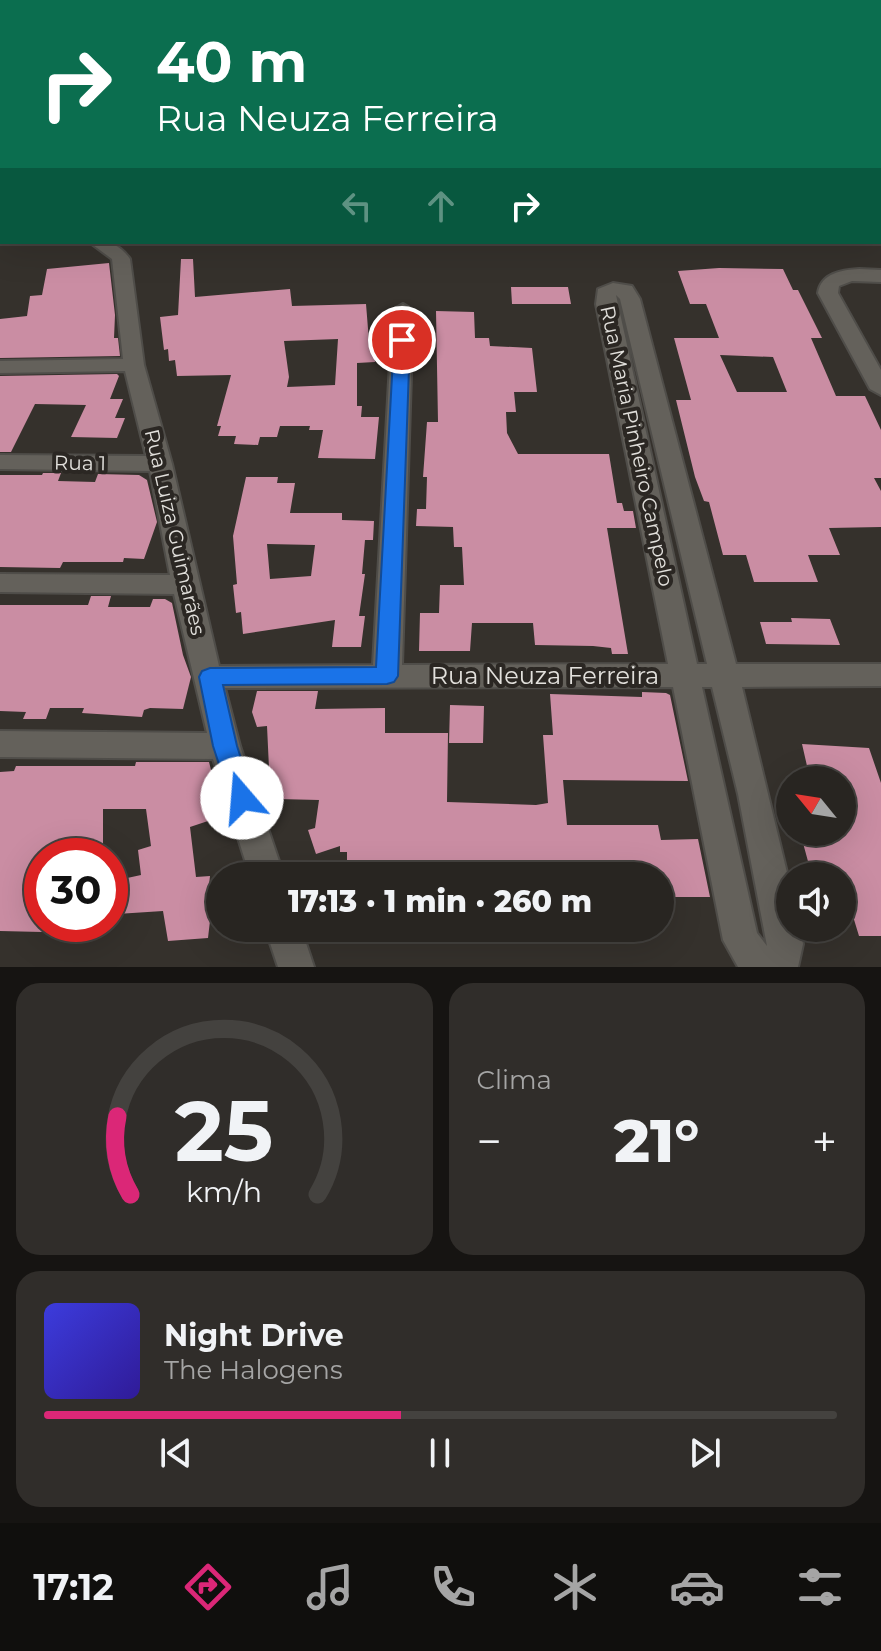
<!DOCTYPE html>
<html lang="pt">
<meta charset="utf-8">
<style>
body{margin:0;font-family:Montserrat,sans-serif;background:#302d2a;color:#f1f3f6;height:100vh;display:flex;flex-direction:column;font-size:30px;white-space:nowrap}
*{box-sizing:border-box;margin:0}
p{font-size:26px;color:#a5a5a5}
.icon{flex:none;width:44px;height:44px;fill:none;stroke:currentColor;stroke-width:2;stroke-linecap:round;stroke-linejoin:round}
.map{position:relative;height:967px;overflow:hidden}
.panel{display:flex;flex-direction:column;gap:16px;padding:16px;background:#161412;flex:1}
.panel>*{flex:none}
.guide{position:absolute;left:0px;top:0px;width:882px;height:244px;box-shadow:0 8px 32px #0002,0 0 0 2px #44423f;background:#0b6e4f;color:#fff;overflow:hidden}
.needle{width:52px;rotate:300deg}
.fabs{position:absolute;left:776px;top:766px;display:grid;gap:16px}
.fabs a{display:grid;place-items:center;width:80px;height:80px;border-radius:50%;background:#282521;box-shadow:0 8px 32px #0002,0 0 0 2px #44423f;font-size:40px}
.speed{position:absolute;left:24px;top:838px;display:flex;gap:16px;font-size:40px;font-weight:700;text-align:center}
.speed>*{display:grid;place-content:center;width:104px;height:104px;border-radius:50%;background:#282521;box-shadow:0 8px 32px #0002,0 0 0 2px #44423f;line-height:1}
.speed .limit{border:12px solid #d22;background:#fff;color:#111}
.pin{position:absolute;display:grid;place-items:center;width:68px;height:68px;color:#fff;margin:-34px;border:4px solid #fff;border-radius:50%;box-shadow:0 2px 8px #0007}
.me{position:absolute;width:88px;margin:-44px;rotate:342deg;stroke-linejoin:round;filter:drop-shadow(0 0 6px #0008)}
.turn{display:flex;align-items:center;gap:28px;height:168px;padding:0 24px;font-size:36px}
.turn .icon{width:104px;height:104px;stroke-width:2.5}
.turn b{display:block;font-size:56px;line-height:68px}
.lanes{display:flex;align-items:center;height:76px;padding:0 24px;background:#0003;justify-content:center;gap:40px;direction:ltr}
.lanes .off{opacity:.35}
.big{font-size:60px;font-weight:800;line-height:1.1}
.panel .card{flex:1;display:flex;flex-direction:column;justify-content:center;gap:12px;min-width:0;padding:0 28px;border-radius:24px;background:#302d2a}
.panel .dial{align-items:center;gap:0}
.dial svg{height:208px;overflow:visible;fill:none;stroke:#44423f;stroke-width:7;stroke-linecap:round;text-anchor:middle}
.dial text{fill:#f1f3f6;stroke:none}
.song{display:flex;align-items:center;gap:24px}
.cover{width:96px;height:96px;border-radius:12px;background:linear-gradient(135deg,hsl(240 70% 55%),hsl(250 70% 35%))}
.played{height:8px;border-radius:4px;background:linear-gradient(90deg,#db2777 45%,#44423f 45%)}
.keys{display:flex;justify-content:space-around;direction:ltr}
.heat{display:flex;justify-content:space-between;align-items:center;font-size:44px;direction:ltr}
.panel .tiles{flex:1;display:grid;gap:16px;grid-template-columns:1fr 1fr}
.card:last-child{grid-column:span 2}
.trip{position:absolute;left:206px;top:862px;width:468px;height:80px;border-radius:40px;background:#282521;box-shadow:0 8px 32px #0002,0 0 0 2px #44423f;font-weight:800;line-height:80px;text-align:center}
.dock{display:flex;height:128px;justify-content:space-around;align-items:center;background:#100f0d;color:#a5a5a5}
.dock .icon{width:56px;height:56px}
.dock .current{color:#db2777}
.dock b{font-size:36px;color:#f1f3f6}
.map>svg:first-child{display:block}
.building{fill:#ca8da3;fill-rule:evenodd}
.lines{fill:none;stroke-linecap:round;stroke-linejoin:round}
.minor-casing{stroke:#4f4d49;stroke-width:4}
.minor{fill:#64615b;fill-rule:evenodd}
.route{fill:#1a73e8;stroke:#114b97;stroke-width:2}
.labels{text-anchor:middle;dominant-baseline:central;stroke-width:8;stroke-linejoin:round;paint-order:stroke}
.street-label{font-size:20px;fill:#e2e0dc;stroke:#2b2723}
.near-street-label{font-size:24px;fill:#e2e0dc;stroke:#2b2723}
</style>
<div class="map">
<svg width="881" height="967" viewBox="0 0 881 967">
<rect width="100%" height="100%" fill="#35312c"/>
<path class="building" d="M 181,259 L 193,259 L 195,297 L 290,289 L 292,306 L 366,304 L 369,341 L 374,340 L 375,362 L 357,363 L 357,406 L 362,406 L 361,417 L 379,417 L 375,459 L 318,458 L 323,430 L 309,430 L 310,426 L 280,426 L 277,437 L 260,437 L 258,445 L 234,444 L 236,436 L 218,436 L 221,426 L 217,426 L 231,375 L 177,376 L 175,360 L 169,361 L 168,349 L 164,350 L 160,317 L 178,315 ZM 338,339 L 335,385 L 287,387 L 289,377 L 284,341 Z
M 109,263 L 115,315 L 114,338 L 118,338 L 120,356 L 0,358 L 0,319 L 27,316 L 30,296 L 42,295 L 47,269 Z
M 719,268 L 783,269 L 793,290 L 798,290 L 822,338 L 811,338 L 836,396 L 865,396 L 881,430 L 881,478 L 874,478 L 881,491 L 881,527 L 829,528 L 840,555 L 808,555 L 818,582 L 754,582 L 746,555 L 723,555 L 709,502 L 704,501 L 695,477 L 676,400 L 691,400 L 674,338 L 719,338 L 706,304 L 690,304 L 678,271 ZM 720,355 L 773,357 L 787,392 L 737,392 Z
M 511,287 L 568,287 L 571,304 L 512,304 Z
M 436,311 L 474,312 L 475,338 L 489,338 L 490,346 L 532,348 L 537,392 L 514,392 L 516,412 L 506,412 L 507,433 L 518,454 L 609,454 L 617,503 L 622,503 L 624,511 L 633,511 L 636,528 L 607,528 L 628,654 L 612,654 L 611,648 L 593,646 L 535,645 L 533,623 L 472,623 L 470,651 L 419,651 L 420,613 L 439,613 L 440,585 L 464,585 L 462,547 L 454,547 L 453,527 L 416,526 L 417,509 L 426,509 L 427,477 L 423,477 L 427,422 L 438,422 Z
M 117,374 L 119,376 L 110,399 L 123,399 L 115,418 L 125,418 L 117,438 L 71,437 L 86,405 L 35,404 L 11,452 L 0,452 L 0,376 Z
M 43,473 L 61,473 L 58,481 L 95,482 L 98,474 L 139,475 L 147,480 L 157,522 L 144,559 L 124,558 L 123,562 L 63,562 L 60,568 L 0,567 L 0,475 L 42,475 Z
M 246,477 L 278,477 L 277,483 L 295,483 L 290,513 L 342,513 L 342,520 L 374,521 L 373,540 L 365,540 L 362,574 L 365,574 L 359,616 L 365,616 L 361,647 L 332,647 L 335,620 L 243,634 L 241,612 L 236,613 L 233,585 L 237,584 L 233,536 ZM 267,544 L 315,545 L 311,576 L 270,579 Z
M 91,596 L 111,596 L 108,607 L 150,607 L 153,599 L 165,599 L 172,603 L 183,655 L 191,677 L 183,709 L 150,708 L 144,710 L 142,717 L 82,713 L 84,708 L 50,708 L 46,719 L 23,719 L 26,712 L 0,711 L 0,605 L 88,605 Z
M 791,618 L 830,619 L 840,645 L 766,644 L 760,622 L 792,622 Z
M 257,691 L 318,691 L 315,709 L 385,708 L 385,733 L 448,733 L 447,802 L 536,805 L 548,803 L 543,735 L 553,735 L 550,694 L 642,697 L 642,692 L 666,693 L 670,695 L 688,781 L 563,780 L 567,825 L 658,825 L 661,840 L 698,839 L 710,897 L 660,897 L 660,876 L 347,876 L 347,852 L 340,852 L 340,846 L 316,854 L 308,830 L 315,828 L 319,800 L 278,799 L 269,768 L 267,726 L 257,727 L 252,712 Z
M 450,705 L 484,706 L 483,743 L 449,743 Z
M 802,744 L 869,748 L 881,783 L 881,936 L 859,936 L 852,913 L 842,913 L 842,876 L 812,876 L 800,832 L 842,832 L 842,779 L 810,779 Z
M 136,762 L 209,762 L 223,816 L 190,827 L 196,877 L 210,876 L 206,912 L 211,912 L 208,938 L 168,941 L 163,911 L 117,914 L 118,880 L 141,875 L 138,850 L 151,846 L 146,809 L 103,809 L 103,856 L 42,856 L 42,932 L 0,931 L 0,772 L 14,771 L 16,766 L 135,766 Z"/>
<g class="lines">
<g class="minor-casing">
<path id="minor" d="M 130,0 L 145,0 L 128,2 Z
M 192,0 L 209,0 L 211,2 L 194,2 Z
M 447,0 L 466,0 L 445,2 Z
M 765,0 L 778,0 L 780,2 L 767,2 Z
M 880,84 L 881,84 L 881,92 L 880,92 Z
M 880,112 L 881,112 L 881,121 L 880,121 Z
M 0,124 L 2,124 L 2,132 L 0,132 Z
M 0,213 L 2,213 L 2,223 L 0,223 Z
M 89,242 C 108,242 118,242 130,259 L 144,365 L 172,464 L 219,666 L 373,665 L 393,310 L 403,304 L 413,310 L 402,665 L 668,664 L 596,304 L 598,289 L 613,283 L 632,286 L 640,299 L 736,664 L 881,664 L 881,686 L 742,687 L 790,885 L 790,928 L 800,928 L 803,944 L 798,967 L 738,967 L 723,940 L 673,687 L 225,688 L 240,746 L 284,876 L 250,876 L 213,759 L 0,757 L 0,731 L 207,733 L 174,594 L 0,592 L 0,574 L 170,575 L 150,471 L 0,469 L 0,455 L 146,456 L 125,371 L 0,373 L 0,361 L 123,359 L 112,259 ZM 616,295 L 620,299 L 707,664 L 697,664 ZM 702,687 L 712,687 L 738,794 L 767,946 L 757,933 Z
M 859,269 L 881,270 L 881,282 L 852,281 L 839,286 L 838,293 L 881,370 L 881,395 L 870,389 L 818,293 C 821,273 842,270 859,269 Z
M 265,928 L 301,928 L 314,967 L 278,967 Z"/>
</g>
<use href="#minor" class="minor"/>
</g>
<path class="route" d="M 402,336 L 410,340 L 398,676 L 394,682 L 387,684 L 223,685 L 237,746 L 254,798 L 250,805 L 242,809 L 233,805 L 230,798 L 213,746 L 199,677 L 202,671 L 210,668 L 376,667 L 394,340 Z"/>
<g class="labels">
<g class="street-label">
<text transform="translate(637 446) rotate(78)">Rua Maria Pinheiro Campelo</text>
<text transform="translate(80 463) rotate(1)">Rua 1</text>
<text transform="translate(175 532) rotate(77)">Rua Luiza Guimarães</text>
</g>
<g class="near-street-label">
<text x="545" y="675">Rua Neuza Ferreira</text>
</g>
</g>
</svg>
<div class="fabs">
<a><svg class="needle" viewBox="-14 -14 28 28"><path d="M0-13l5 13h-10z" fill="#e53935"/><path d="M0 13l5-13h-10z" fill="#a5a5a5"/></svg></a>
<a><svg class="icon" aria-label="sound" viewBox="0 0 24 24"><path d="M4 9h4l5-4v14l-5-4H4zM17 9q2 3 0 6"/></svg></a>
</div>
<div class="speed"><div class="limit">30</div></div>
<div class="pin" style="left:402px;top:340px;background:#d93025"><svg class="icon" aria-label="arrive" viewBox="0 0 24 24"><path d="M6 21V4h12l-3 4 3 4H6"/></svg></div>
<svg class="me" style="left:242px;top:798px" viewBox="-20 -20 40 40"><circle r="19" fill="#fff"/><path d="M0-13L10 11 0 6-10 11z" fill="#1a73e8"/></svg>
<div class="trip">17:13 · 1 min · 260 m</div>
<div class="guide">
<div class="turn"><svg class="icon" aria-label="right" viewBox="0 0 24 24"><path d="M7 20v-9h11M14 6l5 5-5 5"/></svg><div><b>40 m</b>Rua Neuza Ferreira</div></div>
<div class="lanes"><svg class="icon off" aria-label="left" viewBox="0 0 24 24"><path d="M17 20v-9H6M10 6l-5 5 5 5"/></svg><svg class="icon off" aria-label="ahead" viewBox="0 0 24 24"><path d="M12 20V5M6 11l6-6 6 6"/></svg><svg class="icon" aria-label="right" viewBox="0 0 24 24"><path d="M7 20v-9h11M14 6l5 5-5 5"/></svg></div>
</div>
</div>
<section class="panel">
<div class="tiles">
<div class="card dial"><svg viewBox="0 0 100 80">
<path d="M14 69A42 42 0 1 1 86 69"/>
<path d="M14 69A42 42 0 0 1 9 39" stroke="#db2777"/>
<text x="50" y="56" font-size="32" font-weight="700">25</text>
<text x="50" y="72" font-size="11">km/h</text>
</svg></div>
<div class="card"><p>Clima</p>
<div class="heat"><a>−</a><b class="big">21°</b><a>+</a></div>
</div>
<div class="card">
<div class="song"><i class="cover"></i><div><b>Night Drive</b><p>The Halogens</p></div></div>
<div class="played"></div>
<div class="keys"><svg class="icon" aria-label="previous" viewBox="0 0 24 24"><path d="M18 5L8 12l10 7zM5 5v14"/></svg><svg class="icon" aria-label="pause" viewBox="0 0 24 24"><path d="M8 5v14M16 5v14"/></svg><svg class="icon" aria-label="next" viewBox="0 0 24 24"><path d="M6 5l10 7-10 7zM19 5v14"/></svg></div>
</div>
</div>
</section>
<nav class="dock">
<b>17:12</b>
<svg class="icon current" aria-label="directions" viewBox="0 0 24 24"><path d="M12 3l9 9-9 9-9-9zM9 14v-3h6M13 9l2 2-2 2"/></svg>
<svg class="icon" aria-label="music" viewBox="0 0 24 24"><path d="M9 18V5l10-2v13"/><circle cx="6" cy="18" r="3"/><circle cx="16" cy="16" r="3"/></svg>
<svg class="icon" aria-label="phone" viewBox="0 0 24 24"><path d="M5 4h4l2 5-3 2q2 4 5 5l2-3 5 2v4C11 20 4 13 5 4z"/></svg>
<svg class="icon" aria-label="climate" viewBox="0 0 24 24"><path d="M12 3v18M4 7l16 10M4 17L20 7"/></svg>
<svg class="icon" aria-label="car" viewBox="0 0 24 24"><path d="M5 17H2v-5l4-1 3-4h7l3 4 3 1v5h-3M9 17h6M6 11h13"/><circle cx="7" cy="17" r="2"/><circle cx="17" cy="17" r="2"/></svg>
<svg class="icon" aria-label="filters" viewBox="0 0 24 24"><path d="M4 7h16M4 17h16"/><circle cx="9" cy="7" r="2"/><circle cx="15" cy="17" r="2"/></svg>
</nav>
